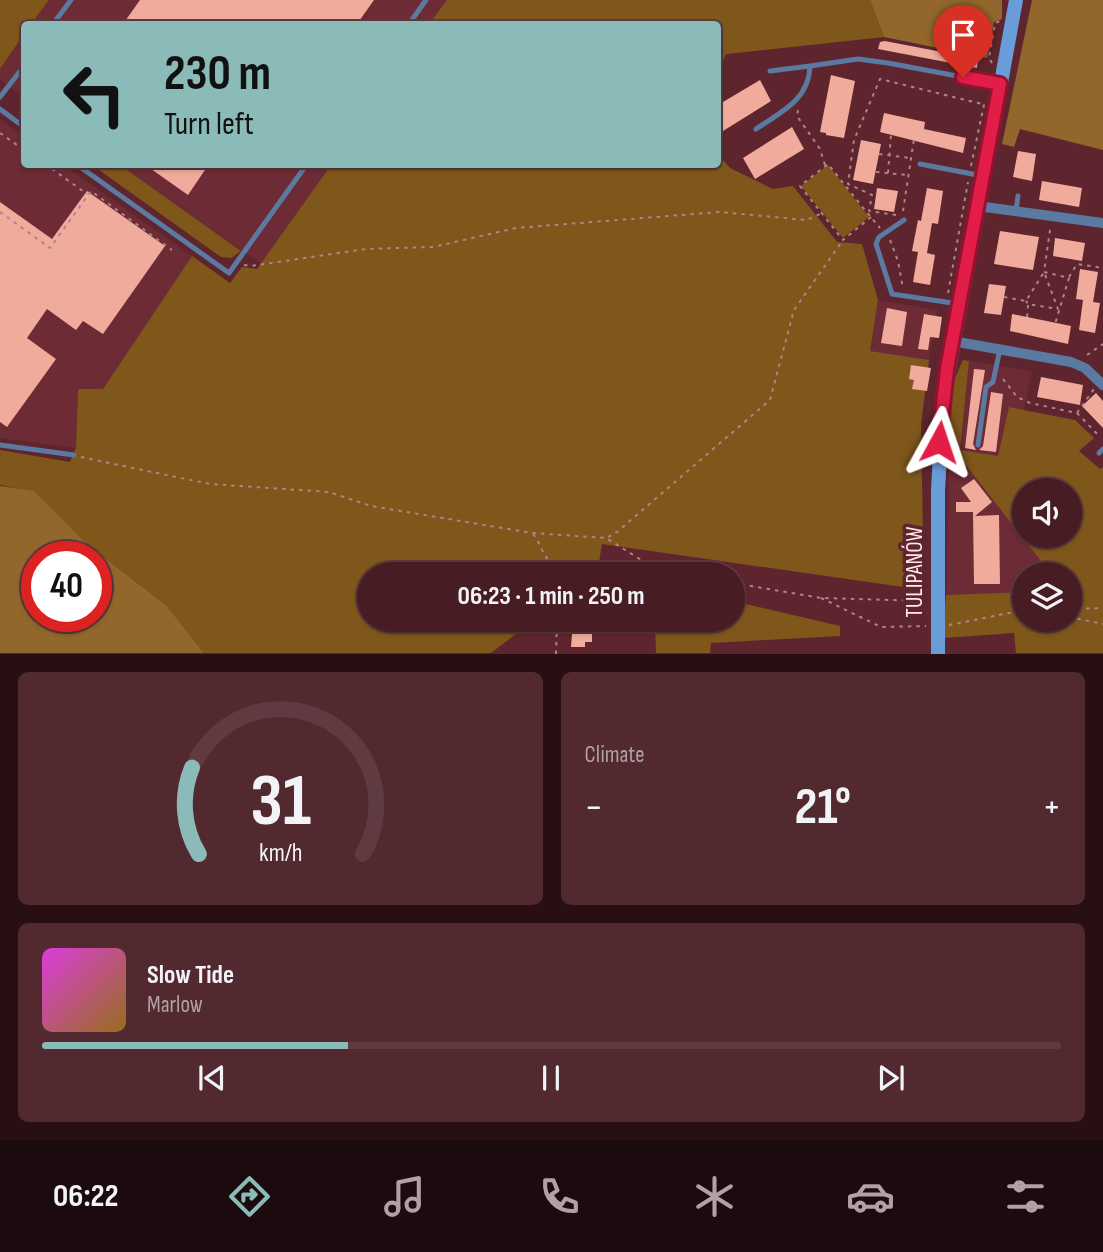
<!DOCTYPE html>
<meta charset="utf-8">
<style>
body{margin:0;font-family:"Sofia Sans Condensed",sans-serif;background:#51292f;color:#f1f3f6;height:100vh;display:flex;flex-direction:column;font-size:26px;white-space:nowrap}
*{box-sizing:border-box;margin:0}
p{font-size:23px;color:#b0a1a5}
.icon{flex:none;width:38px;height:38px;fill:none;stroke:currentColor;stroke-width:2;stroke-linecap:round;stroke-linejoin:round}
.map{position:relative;height:654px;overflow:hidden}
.drawer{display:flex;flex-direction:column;gap:18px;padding:18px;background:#270f13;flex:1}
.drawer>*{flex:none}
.guide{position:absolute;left:21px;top:21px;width:700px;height:147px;border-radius:7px;box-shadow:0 2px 5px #0004,0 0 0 2px #5f3a40;background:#8bbbb9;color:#111;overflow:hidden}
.tools{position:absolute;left:1012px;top:478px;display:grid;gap:14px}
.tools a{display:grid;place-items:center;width:70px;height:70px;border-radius:50%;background:#471c22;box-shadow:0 2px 5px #0004,0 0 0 2px #5f3a40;font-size:35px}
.speed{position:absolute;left:21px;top:541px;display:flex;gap:14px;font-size:35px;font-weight:700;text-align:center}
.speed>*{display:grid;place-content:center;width:91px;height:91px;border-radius:50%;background:#471c22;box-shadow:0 2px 5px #0004,0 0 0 2px #5f3a40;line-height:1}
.speed .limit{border:10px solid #d22;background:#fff;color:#111}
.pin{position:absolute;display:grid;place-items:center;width:60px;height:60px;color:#fff;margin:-72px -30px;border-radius:50% 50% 50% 0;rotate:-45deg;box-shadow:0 0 7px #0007}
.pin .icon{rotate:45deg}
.me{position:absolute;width:77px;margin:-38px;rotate:5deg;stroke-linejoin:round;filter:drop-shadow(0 0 5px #0008)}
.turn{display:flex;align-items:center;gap:24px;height:147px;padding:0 28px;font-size:32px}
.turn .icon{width:91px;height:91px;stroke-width:2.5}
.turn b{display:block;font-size:49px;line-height:60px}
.big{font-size:52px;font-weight:700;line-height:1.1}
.drawer .tile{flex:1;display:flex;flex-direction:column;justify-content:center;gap:10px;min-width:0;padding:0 24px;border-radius:10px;background:#51292f}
.drawer .dial{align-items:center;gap:0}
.dial svg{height:182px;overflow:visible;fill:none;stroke:#5f3a40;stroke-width:7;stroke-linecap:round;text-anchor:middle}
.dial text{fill:#f1f3f6;stroke:none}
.song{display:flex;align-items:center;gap:21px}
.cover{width:84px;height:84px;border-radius:10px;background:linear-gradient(135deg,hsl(300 70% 55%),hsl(40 70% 35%))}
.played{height:7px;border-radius:4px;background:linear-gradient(90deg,#8bbbb9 30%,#5f3a40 30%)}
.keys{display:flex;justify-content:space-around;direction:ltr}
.heat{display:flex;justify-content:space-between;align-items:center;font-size:38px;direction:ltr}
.drawer .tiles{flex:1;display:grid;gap:18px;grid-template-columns:1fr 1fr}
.tile:last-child{grid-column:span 2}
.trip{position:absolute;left:357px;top:562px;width:388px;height:70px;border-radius:35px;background:#471c22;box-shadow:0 2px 5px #0004,0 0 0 2px #5f3a40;font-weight:700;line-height:70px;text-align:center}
.menu{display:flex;height:112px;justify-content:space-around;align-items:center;background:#1c0b0e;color:#b0a1a5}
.menu .icon{width:49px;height:49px}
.menu .current{color:#8bbbb9}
.menu b{font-size:32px;color:#f1f3f6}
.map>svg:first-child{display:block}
.built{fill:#6d2b35}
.green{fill:#7f571b;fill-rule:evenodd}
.forest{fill:#92672b;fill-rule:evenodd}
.building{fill:#f0ab9c}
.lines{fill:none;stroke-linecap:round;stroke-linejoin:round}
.path{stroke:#ad8489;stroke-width:2;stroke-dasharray:3.5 5;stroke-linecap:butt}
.lane{stroke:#5a7aa1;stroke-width:5}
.street{stroke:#5a7aa1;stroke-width:10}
.secondary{stroke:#699dda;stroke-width:14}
.route-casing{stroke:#92132f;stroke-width:18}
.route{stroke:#e11d48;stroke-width:12}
.labels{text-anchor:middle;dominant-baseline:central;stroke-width:7;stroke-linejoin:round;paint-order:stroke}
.street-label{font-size:23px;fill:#ffe8e9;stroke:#5f252e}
</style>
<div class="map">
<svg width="1103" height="654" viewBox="0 0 1103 654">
<rect width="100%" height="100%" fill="#5f252e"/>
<path class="built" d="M 49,0 L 447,0 L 429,24 L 31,24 Z
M 24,34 L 24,97 L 0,80 L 0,69 Z
M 0,119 L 24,137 L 24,164 L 64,165 L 192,256 L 103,389 L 78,389 L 76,448 L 0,438 Z
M 119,165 L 331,165 L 261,264 Z
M 878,300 L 937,310 L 929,360 L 869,351 Z
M 969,361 L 1032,371 L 1024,410 L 1009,408 L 998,457 L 960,450 Z
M 950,445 L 1051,574 L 1024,574 L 1024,592 L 946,595 Z"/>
<path class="green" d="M 0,0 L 49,0 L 31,24 L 24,24 L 24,34 L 0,69 Z
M 447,0 L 870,0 L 884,37 L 726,54 L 718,73 L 718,24 L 429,24 Z
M 718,154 L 730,168 L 773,189 L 793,186 L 837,242 L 862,244 L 878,300 L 870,351 L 929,360 L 921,425 L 924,590 L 602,544 L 597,574 L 369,574 L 369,620 L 534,620 L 491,653 L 204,653 L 167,606 L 87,544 L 34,492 L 0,485 L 0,450 L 70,462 L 76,448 L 78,389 L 103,389 L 192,256 L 230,283 L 242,267 L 257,269 L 331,165 L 718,164 Z
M 92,165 L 120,165 L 241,251 L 231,258 L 221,257 Z
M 828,165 L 869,217 L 843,238 L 801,186 Z
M 963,360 L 969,361 L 960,450 L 998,456 L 1009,407 L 1075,420 L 1094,438 L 1079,451 L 1100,469 L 1103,467 L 1103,653 L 1016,653 L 1014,633 L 943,638 L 946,595 L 1024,592 L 1024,620 L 1069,620 L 1069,574 L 1051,574 L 950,445 L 950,389 ZM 1024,490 L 1069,490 L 1069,536 L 1024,536 Z
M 733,601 L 840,626 L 840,636 L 711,643 L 710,653 L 656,653 L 655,620 L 733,620 Z"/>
<path class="forest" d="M 870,0 L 1002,0 L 1002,19 L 994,22 L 987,58 L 884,37 Z
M 1032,0 L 1103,0 L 1103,150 L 1020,129 L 1014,147 L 1002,144 Z
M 0,486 L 34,491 L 87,544 L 167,606 L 204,653 L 0,653 ZM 96,556 L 96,616 L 37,616 L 37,556 Z"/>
<path class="building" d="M 140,0 L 374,0 L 357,24 L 123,24 Z
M 885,41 L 978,59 L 977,68 L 878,49 L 880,42 Z
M 831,75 L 855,81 L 844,138 L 826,135 L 826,133 L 820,132 Z
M 760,80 L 771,101 L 723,131 L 718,124 L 718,105 Z
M 884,113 L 925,122 L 924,129 L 966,138 L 963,153 L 880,132 Z
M 792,127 L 804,149 L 755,179 L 743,158 Z
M 861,140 L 881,144 L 873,184 L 853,180 Z
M 1018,151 L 1036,154 L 1032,181 L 1013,177 Z
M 144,164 L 209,164 L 188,195 Z
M 1042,181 L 1082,188 L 1079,207 L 1039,200 Z
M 877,188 L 898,191 L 894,212 L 874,209 Z
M 927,188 L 943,191 L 938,224 L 932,223 L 927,253 L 935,255 L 930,285 L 913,282 L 918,252 L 912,251 L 918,220 L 921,221 Z
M 87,191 L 165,246 L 103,334 L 83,321 L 76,330 L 47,309 L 27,338 L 56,359 L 7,427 L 0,422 L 0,202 L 52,239 Z
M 1000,231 L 1039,237 L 1033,270 L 994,264 Z
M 1055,238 L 1085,243 L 1082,261 L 1053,256 Z
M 1080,269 L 1098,272 L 1093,302 L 1100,303 L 1095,333 L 1079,330 L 1083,300 L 1076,299 Z
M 989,284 L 1006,286 L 1001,315 L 984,313 Z
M 887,308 L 907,312 L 902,346 L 881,343 Z
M 924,314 L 942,317 L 939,338 L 930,337 L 928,350 L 918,349 Z
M 1012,314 L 1071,326 L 1068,344 L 1010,331 Z
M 911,365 L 931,368 L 927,391 L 912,389 L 914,380 L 909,379 Z
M 974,369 L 985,370 L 973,444 L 976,450 L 965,448 Z
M 1041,377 L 1083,385 L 1080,405 L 1037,397 Z
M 991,392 L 1003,394 L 996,452 L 979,450 L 983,446 Z
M 1096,393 L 1103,401 L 1103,428 L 1082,406 Z
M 974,479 L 992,502 L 975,516 L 999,515 L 1000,584 L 974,584 L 973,512 L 956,512 L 956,502 L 971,502 L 961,488 Z
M 581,632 L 592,632 L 592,642 L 585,642 L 585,647 L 571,647 L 572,634 L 580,634 Z"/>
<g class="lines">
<path class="path" d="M 992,63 L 989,58 L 995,23 L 1000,21
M 798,110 L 797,116 L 820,149 L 825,165
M 0,133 L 24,150
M 879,154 L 910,158
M 45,164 L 87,194
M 971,166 L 985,100
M 876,172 L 907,175
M 888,173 L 891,135
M 903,211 L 914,139
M 0,212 L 50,248 L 91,191 L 172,250
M 896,215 L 869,211 L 872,195 L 848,184 L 854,140 L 880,79 L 982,104
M 871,217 L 843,240 L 800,186 L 828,164 C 845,185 862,207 880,228
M 1050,230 L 1044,272 L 1069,278 L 1055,324
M 890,240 L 898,261 L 903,289
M 244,265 L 251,266 L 366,249 L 433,247 L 516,228 L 719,212 L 807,220 L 822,213
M 1069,277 L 1077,264 L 1103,268
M 948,293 L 968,182
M 1004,297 L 1026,301 L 1044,272 L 1058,309 L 1028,304 L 1026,301
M 1027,317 L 1028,305
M 1087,355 L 1103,344
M 1003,379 L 1017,397 L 1030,403 L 1077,413 L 1100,437
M 1077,413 L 1094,389
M 81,457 L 210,484 L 329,492 L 371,506 L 532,533 L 606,538 L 664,574
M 533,534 C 541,543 542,556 552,563 C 558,568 566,570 573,574
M 608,537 L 617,532 L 770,400 L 794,310 L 843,240
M 601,574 L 617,569 L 649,565
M 733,583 L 821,598 L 927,601
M 821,598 L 881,627 L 926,626
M 1069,609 L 1103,608
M 1069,617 L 1103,624
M 949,625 L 1024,610
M 556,654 L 557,620"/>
<path class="lane" d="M 53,24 L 71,0
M 409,24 L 426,0
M 770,71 L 810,66
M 0,97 L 24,66
M 0,109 L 24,127
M 756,129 C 781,112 809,100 810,66 L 858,59 L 888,63 L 1000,84
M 76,164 L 229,273 L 307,164
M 920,164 L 983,176
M 1016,211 L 1018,196
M 904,220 L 879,237 L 876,244 L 892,294 L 959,304
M 0,445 L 74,455
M 978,445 L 986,387 L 993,382 L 1000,349
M 1099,453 L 1103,449"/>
<path class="street" d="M 977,206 L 1103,223
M 952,341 L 1071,362 L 1085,368 L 1103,385"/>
<path class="secondary" d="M 938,654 L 938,490 L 943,402 L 1016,0"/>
</g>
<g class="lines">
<g class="route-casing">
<path id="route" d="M 939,442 L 947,369 L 1000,84 L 963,77"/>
</g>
<use href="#route" class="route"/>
</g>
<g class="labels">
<g class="street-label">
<text transform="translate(915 572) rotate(-90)">TULIPANÓW</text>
</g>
</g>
</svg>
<div class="tools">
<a><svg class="icon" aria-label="sound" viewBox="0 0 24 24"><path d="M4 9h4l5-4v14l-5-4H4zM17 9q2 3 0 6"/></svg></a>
<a><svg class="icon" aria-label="layers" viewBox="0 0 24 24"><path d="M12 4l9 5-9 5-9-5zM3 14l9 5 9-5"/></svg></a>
</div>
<div class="speed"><div class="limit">40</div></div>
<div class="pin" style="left:963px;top:77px;background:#d93025"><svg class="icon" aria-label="arrive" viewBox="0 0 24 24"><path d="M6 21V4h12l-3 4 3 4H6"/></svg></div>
<svg class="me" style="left:939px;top:442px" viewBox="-20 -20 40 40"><path d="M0-17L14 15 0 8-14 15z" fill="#e11d48" stroke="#fff" stroke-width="4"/></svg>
<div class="trip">06:23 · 1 min · 250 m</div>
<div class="guide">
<div class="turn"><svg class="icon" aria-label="left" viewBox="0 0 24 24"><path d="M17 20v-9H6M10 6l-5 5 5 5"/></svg><div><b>230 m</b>Turn left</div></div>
</div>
</div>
<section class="drawer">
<div class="tiles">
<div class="tile dial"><svg viewBox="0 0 100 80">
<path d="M14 69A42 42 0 1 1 86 69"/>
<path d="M14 69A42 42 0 0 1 11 31" stroke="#8bbbb9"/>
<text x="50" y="56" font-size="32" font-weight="700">31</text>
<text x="50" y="72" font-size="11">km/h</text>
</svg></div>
<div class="tile"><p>Climate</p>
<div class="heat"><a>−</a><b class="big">21°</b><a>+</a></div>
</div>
<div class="tile">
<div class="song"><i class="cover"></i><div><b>Slow Tide</b><p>Marlow</p></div></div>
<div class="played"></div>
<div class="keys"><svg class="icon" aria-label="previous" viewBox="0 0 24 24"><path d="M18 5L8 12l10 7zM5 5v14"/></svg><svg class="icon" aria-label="pause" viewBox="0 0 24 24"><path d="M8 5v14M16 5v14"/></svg><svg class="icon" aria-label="next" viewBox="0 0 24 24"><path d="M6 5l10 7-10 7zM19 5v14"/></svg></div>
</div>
</div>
</section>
<nav class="menu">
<b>06:22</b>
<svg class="icon current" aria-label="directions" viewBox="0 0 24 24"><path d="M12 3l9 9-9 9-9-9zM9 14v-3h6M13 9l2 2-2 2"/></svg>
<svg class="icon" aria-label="music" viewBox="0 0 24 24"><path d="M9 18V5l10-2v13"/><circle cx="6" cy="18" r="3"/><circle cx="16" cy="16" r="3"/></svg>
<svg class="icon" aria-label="phone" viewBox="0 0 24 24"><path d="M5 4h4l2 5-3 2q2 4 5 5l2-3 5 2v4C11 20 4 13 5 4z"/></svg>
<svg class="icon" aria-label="climate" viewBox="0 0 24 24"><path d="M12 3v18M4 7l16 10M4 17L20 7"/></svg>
<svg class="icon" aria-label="car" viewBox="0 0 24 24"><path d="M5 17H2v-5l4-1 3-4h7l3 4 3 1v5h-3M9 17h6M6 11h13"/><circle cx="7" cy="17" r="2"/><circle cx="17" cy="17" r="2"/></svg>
<svg class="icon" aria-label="filters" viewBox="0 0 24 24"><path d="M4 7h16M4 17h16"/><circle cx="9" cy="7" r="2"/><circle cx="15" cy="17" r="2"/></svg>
</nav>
